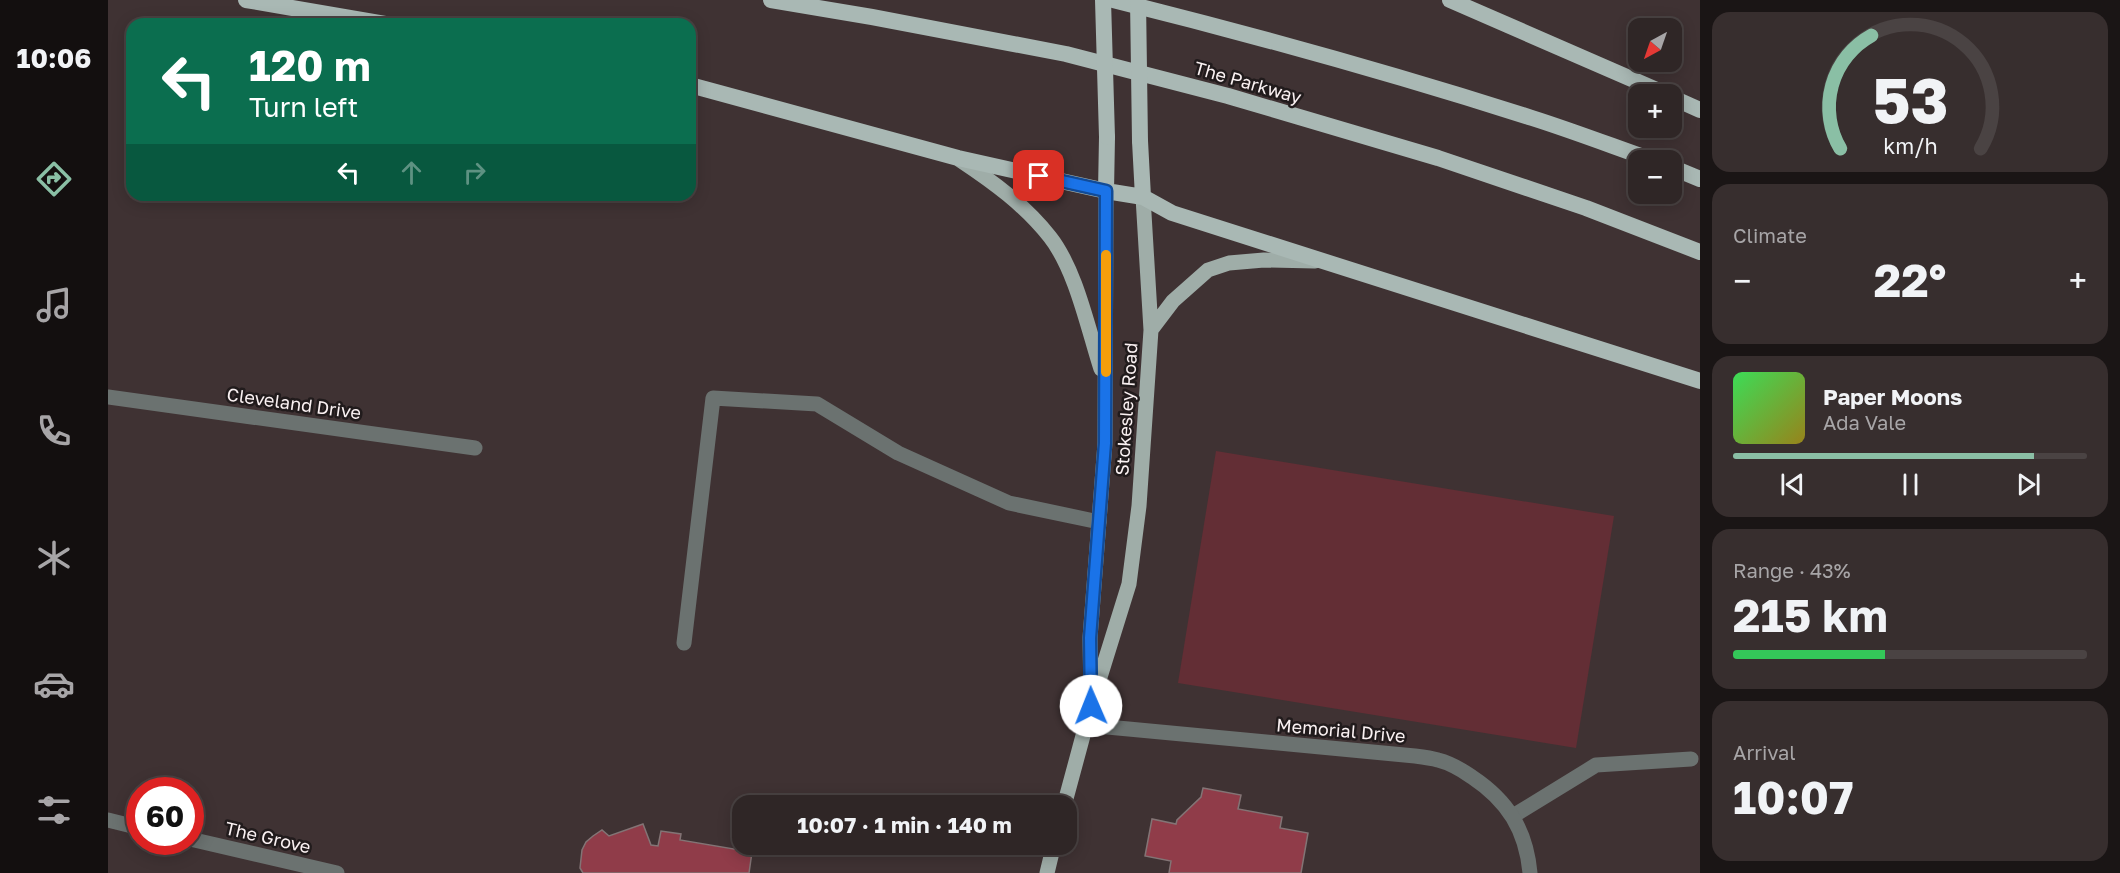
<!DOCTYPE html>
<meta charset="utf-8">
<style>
body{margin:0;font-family:"Golos Text",sans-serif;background:#372e2e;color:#f1f3f6;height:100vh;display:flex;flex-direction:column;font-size:22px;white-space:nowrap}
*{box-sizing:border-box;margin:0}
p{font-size:20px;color:#a7a5a7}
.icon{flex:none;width:33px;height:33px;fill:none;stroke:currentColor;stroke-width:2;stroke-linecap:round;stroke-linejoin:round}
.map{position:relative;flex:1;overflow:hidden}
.details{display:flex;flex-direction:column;gap:12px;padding:12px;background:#1a1515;width:420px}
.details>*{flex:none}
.top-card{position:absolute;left:18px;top:18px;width:570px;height:183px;border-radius:18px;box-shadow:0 3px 15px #0003,0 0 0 2px #4a4343;background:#0b6e4f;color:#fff;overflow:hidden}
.needle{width:39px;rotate:220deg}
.fabs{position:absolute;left:1520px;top:18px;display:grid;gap:12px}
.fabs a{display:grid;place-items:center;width:54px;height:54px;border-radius:12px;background:#2f2626;box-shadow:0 3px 15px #0003,0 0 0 2px #4a4343;font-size:30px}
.speed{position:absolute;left:18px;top:777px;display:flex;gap:12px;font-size:30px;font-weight:700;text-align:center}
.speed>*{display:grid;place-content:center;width:78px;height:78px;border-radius:50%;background:#2f2626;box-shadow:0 3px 15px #0003,0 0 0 2px #4a4343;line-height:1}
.speed .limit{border:9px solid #d22;background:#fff;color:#111}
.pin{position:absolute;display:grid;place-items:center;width:51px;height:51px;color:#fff;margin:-26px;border-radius:12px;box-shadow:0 3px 9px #0006}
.me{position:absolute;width:66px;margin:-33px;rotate:359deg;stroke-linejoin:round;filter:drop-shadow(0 0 4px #0008)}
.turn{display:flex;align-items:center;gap:21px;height:126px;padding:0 24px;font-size:27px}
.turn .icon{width:78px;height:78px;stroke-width:2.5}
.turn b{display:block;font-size:42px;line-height:51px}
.lanes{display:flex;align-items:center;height:57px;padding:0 24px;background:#0003;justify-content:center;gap:30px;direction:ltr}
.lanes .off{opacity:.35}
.big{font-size:45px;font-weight:700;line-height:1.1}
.details .widget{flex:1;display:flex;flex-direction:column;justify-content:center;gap:9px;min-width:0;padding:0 21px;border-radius:18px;background:#372e2e}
.details .dial{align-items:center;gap:0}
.dial svg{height:156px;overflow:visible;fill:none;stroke:#4a4343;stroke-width:7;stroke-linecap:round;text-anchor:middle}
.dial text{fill:#f1f3f6;stroke:none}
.song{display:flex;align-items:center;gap:18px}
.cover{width:72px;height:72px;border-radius:9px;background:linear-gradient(135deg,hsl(130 70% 55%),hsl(50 70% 35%))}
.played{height:6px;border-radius:3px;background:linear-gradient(90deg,#8abfa5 85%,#4a4343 85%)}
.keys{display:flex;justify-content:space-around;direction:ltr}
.heat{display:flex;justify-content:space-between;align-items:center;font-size:33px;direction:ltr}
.charge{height:9px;border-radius:4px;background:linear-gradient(90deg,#34c759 43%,#4a4343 0)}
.trip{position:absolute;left:624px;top:795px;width:345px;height:60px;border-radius:18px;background:#2f2626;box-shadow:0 3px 15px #0003,0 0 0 2px #4a4343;font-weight:700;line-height:60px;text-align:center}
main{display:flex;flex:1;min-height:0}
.tabs{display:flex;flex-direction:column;width:108px;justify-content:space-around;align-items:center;background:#130f0f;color:#a7a5a7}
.tabs .icon{width:42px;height:42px}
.tabs .on{color:#8abfa5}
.tabs b{font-size:27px;color:#f1f3f6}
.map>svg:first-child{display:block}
.green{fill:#632e35}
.building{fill:#903c49;stroke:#837475;stroke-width:1.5}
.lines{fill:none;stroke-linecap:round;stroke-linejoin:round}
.service{stroke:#6b7270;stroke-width:15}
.minor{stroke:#6b7270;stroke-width:15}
.primary{stroke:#9fada8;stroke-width:15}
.trunk{stroke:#a9b8b4;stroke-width:16}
.trunk-bridge{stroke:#a9b8b4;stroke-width:16}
.route-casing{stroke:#114b97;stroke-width:15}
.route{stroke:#1a73e8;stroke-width:10}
.slow{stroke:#f59e0b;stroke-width:10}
.labels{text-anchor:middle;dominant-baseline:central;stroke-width:5;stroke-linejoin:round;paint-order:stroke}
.street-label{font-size:18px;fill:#faf1f2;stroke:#211b1c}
</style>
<main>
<nav class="tabs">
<b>10:06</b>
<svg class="icon on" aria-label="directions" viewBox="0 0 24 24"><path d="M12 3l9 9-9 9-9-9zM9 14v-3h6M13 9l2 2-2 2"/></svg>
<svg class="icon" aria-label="music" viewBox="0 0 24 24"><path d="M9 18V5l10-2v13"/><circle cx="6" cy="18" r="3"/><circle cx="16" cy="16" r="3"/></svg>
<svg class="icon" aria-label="phone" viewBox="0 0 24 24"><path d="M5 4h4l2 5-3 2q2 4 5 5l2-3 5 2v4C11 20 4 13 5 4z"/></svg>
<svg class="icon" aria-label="climate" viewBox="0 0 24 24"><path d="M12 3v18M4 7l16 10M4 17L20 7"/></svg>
<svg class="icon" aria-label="car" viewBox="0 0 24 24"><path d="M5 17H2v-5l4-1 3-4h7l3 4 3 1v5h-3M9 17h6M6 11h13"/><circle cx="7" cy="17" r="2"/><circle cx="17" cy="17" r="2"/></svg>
<svg class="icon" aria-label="filters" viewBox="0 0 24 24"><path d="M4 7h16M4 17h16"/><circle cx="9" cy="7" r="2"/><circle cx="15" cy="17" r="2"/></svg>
</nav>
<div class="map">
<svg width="1592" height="873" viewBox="0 0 1592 873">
<rect width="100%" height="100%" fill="#3f3233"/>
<path class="green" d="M 1108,451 L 1506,516 L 1468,748 L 1070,683 Z"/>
<path class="building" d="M 1095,788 L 1133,795 L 1130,809 L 1174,817 L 1172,828 L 1200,833 L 1193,873 L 1061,873 L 1063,861 L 1037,856 L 1044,819 L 1068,824 L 1069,820 L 1093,797 Z
M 535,824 L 543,845 L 550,846 L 553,831 L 573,834 L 572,840 L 644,852 L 641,873 L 475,873 L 472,868 L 474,850 L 478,842 L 485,836 L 494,830 L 501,836 Z"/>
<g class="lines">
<path class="service" d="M 576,643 L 605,398 L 709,404 L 790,453 L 901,503 L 991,522
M 1405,816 L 1488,765 L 1583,759"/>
<path class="minor" d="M 0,397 L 367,448
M 978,725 L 1307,756 C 1315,757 1323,758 1330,760 C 1342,763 1354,770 1364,777 C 1400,801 1418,830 1422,873
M 0,820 L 32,828
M 82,839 L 229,873"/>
<path class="primary" d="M 852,160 C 885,182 917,205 942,237 C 968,270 980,329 993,369
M 1043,330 L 1065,301 L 1100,270 L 1121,263 L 1156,260 L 1207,261
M 983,694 L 982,638 L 997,443 L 998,191
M 956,806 L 983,706 L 1021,584 L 1031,506 L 1043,330 L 1035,197
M 939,873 L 946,844"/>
<path class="trunk" d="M 138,0 L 277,24
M 663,0 L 764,17 L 958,54 L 1120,96 L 1330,158 L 1478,208 L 1592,252
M 1005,0 C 1146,35 1286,74 1424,118 C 1465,131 1504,146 1544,160
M 1342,0 L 1558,94
M 582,85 L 850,158 L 998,191 L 1035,197 L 1064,213 L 1592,381
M 1563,97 L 1592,110
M 1032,141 L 1035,197
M 1563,167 L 1592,179
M 998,191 L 999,137"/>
<path class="trunk-bridge" d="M 995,0 L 999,137
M 1030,0 L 1032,141"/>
</g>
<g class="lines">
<g class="route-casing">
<path id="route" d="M 931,176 L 998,191 L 997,443 L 982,638 L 983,706"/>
</g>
<use href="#route" class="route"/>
<path class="slow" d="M 998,372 L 998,255"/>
</g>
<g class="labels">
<g class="street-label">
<text transform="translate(1140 82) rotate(16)">The Parkway</text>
<text transform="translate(186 403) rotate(8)">Cleveland Drive</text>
<text transform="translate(1018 409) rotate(-86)">Stokesley Road</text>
<text transform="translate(1233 730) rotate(5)">Memorial Drive</text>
<text transform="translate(160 837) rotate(13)">The Grove</text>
</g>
</g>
</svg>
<div class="fabs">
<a><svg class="needle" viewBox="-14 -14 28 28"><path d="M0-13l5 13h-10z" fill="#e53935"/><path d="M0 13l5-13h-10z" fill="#a7a5a7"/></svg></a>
<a>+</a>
<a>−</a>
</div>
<div class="speed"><div class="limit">60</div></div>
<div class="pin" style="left:931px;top:176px;background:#d93025"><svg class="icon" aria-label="arrive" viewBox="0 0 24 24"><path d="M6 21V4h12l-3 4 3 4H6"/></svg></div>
<svg class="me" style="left:983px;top:706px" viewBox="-20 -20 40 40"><circle r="19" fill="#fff"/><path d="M0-13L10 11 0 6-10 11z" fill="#1a73e8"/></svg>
<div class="trip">10:07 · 1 min · 140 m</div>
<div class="top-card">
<div class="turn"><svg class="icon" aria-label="left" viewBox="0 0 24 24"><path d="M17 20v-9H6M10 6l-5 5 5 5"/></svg><div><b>120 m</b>Turn left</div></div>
<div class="lanes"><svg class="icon" aria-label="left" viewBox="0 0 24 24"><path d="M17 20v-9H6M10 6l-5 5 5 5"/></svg><svg class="icon off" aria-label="ahead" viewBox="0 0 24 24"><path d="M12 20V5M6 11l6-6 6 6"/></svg><svg class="icon off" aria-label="right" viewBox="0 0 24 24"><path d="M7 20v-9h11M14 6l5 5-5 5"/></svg></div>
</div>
</div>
<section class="details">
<div class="widget dial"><svg viewBox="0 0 100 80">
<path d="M14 69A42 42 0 1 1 86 69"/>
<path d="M14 69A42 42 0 0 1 30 11" stroke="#8abfa5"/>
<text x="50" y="56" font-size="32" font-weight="700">53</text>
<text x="50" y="72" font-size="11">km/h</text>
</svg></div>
<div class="widget"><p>Climate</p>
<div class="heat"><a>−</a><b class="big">22°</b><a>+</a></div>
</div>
<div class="widget">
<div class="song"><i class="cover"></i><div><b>Paper Moons</b><p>Ada Vale</p></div></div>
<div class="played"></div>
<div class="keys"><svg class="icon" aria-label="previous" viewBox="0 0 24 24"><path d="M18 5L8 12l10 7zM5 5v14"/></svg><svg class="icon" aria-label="pause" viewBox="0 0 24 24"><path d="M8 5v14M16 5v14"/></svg><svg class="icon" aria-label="next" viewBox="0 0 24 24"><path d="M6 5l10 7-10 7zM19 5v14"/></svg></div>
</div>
<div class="widget"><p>Range · 43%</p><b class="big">215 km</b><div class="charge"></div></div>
<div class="widget"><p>Arrival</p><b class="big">10:07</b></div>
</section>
</main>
